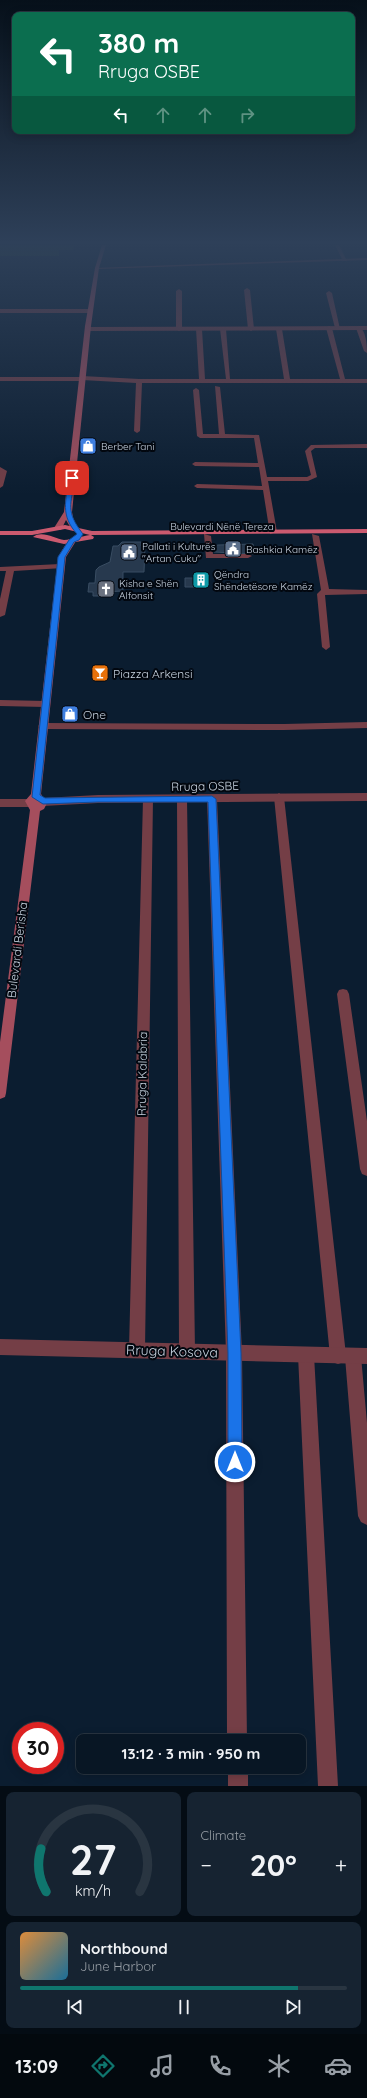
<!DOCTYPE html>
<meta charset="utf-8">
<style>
body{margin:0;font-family:Quicksand,sans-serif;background:#162331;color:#f1f3f6;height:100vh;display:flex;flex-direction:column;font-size:15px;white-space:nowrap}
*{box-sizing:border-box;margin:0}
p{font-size:13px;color:#989fa6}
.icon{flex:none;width:22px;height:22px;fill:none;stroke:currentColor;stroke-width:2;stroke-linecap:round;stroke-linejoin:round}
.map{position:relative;height:1786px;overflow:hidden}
.sheet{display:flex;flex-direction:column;gap:6px;padding:6px;background:#040c14;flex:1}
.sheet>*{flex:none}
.hud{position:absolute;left:12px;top:12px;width:343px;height:122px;border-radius:8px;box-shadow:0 2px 10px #0003,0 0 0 1px #293541;background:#0b6e4f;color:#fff;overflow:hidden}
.speed{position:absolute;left:12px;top:1722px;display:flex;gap:8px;font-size:20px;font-weight:700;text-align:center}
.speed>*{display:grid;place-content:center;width:52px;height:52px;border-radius:50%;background:#081624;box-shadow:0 2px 10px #0003,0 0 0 1px #293541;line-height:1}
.speed .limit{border:6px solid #d22;background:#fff;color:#111}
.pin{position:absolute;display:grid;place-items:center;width:34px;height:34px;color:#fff;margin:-17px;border-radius:8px;box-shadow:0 2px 6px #0006}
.me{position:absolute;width:44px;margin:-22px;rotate:0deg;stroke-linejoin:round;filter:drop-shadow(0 0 3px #0008)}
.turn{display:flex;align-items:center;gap:14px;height:84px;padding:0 20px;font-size:18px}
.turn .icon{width:52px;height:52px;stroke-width:2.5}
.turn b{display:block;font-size:28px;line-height:34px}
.lanes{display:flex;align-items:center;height:38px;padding:0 20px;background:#0003;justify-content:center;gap:20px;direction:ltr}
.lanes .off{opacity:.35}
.big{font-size:30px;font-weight:700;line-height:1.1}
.sheet .tile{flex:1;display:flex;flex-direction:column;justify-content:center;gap:6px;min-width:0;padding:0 14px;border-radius:8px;background:#162331}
.sheet .dial{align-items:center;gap:0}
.dial svg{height:104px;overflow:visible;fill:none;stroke:#293541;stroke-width:7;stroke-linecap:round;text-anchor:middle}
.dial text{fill:#f1f3f6;stroke:none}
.song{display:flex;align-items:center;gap:12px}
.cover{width:48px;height:48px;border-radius:6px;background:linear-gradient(135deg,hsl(30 70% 55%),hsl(200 70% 35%))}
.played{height:4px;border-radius:2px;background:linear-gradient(90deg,#0f766e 85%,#293541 85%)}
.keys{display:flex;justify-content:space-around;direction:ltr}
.heat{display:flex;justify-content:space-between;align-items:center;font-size:22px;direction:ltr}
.sheet .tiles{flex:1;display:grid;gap:6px;grid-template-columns:1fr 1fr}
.tile:last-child{grid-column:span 2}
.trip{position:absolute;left:76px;top:1734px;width:230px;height:40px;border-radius:8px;background:#081624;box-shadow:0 2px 10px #0003,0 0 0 1px #293541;font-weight:700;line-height:40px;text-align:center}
.dock{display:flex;height:64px;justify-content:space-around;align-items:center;background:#03090e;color:#989fa6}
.dock .icon{width:28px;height:28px}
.dock .current{color:#0f766e}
.dock b{font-size:18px;color:#f1f3f6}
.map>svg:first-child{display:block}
.green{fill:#244825}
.building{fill:#27394e;stroke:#394d62}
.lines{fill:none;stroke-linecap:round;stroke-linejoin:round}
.minor{fill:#743e46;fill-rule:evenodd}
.tertiary{fill:#743e46;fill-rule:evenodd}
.secondary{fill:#a54e5d;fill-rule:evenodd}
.primary{fill:#cb5a6f;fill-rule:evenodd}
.route{fill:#1a73e8;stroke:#114b97}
.labels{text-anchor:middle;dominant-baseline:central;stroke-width:4;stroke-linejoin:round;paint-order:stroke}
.far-poi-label{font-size:10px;fill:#c7d2df;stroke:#02070f;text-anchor:start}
.far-street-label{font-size:10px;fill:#c7d2df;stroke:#02070f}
.poi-label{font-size:12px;fill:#c7d2df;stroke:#02070f;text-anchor:start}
.street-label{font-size:12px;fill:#c7d2df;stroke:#02070f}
.near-street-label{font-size:14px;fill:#c7d2df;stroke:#02070f}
</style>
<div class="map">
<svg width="367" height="1786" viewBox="0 0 367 1786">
<rect width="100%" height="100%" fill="#0b1d30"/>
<path class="green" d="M 0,245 L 74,245 L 73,250 L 59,250 L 59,256 L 0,256 Z"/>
<path class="building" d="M 122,542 L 141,542 L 141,546 L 145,546 L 144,572 L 123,572 L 123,591 L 102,592 L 102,596 L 93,596 L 93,592 L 88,592 L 89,583 L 95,583 L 96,570 L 99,567 L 110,562 L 113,546 L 118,546 Z
M 253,544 L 254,554 L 214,552 L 214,546 L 218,545 Z
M 185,578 L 196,578 L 196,587 L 185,587 Z"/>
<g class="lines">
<path class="minor" d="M 335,245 L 339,245 L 347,261 L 343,261 Z
M 247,288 L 250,290 L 254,329 L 251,331 L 248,329 L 244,290 Z
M 179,289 L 182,291 L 182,329 L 179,331 L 176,329 L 176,291 Z
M 329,291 L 332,293 L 340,329 L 335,328 L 326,293 Z
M 0,309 L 90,309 L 93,311 L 90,313 L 0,313 Z
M 329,326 L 332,328 L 345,379 L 367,379 L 367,383 L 142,383 L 140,431 L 137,433 L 134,431 L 136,383 L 82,380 L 79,378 L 82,376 L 139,379 L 199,379 L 196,329 L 199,327 L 202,329 L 205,379 L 226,379 L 220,329 L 223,327 L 226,329 L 230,379 L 284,379 L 276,329 L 279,327 L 282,329 L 290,379 L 340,379 L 326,328 Z
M 359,326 C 366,331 367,344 367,353 L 364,351 L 356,328 Z
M 215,386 L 220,387 L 225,434 L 259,435 L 267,477 L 307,477 L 311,475 L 305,451 L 311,445 L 367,444 L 367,448 L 315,448 L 311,451 L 317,477 L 308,481 L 268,481 L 277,532 L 270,534 L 263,490 L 197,488 L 194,486 L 197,484 L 262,486 L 259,467 L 195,466 L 192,464 L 195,462 L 258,463 L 254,438 L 200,438 L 197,436 L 193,390 L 196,388 L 199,390 L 203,434 L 219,434 Z
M 0,467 L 7,471 L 3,486 L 0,488 Z
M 204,534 L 211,536 L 213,554 L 248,554 L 252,556 L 248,558 L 206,558 Z
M 312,534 L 319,536 L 329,589 L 367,590 L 367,594 L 325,595 L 330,647 L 326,650 L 322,647 L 317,594 L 321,590 Z
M 60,564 L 63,564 L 63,568 L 14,571 L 5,615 L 0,617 L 0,599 L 6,571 L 0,571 L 0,567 Z
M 0,700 L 45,701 L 50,704 L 45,707 L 0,706 Z
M 367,722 L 367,728 L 284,730 L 43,729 L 38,726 L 43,723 L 284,724 Z
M 279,793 L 284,797 L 346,1355 L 347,1350 L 353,1348 L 359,1350 L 361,1356 L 367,1423 L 367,1525 L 361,1522 L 358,1516 L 345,1357 L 344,1362 L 338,1364 L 332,1362 L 330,1356 L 274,797 Z
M 148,795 L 153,799 L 145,1349 L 142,1354 L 137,1357 L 132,1354 L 129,1349 L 143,799 Z
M 182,795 L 187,799 L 195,1351 L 193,1357 L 187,1359 L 181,1357 L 179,1351 L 177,799 Z
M 212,795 L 217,799 L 242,1353 L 247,1741 L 227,1741 L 226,1353 L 207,799 Z
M 343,989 L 347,990 L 349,994 L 367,1121 L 367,1176 L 362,1174 L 360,1169 L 337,994 L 339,990 Z
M 306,1347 L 312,1349 L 314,1355 L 338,1786 L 318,1786 L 298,1355 L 300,1349 Z
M 228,1767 L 248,1767 L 248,1786 L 228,1786 Z"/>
<path class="tertiary" d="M 367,258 L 367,260 L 97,269 L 95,268 Z
M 367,326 L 367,330 L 88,331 L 85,329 L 88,327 Z
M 0,377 L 81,377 L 84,379 L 81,381 L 0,381 Z
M 367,793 L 367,801 L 98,803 L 43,806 L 38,802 L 43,798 L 98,795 Z
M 0,799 L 29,799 L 34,803 L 29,807 L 0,807 Z
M 0,1339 L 367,1348 L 367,1364 L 0,1355 Z"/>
<path class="secondary" d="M 102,245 L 106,245 L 99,268 L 91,326 L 72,512 L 74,523 L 79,528 L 72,530 L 66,520 L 61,530 L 58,530 L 54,528 L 64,512 L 85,326 L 95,268 Z
M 69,539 L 76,541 L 66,557 L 41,794 L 47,803 L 44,809 L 40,811 L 6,1093 L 5,1097 L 0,1099 L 0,1042 L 30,810 L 25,801 L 31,794 L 58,557 Z"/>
<path class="primary" d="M 65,525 L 92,531 L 367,529 L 367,533 L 91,535 L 94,537 L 93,539 L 64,544 L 33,537 C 42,530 55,539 64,540 C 72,540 82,536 90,535 L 65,529 L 32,535 L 0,535 L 0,531 L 32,531 Z"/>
</g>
<linearGradient id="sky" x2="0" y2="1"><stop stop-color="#06101a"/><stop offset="0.49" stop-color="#2e4059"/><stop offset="1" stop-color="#2e4059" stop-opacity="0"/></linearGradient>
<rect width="367" height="495" fill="url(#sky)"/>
<path class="route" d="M 72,476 L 75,478 C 71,505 65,511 83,534 L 79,540 L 74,542 L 65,557 L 40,795 L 45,798 L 212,796 L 216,799 L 241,1353 L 242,1462 L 240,1467 L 235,1469 L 230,1467 L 228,1462 L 228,1353 L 208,802 L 98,802 L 43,804 L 32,797 L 58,557 L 69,540 L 77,534 C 60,515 66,501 69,478 Z"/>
<defs>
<g id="shop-square" transform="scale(0.9)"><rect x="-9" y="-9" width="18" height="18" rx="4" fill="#3f7fe0" stroke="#02070f"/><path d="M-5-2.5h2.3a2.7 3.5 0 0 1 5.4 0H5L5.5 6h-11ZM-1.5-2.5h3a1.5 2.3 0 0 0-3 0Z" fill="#fff"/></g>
<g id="civic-square" transform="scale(0.9)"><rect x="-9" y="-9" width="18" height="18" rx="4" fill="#5c6f8a" stroke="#02070f"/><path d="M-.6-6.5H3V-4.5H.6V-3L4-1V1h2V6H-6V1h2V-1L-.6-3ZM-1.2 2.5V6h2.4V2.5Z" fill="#fff"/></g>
<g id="building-square" transform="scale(0.9)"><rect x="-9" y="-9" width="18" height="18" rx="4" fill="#0f9aa8" stroke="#02070f"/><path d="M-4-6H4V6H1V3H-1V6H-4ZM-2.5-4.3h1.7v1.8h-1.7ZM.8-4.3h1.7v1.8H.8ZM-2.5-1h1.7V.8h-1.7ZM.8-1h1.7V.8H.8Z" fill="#fff"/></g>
<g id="church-square" transform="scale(0.9)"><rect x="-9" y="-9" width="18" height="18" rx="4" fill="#6b7280" stroke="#02070f"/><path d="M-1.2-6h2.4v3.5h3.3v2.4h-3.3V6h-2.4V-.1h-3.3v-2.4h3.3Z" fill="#fff"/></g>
<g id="bar-square" transform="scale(0.9)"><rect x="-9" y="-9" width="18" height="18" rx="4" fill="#e8710a" stroke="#02070f"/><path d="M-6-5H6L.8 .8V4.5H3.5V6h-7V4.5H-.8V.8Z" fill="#fff"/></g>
</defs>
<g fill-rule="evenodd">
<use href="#shop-square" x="88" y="446"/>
<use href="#civic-square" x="233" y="549"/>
<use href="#civic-square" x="129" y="552"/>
<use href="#building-square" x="201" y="580"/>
<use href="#church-square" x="106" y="589"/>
<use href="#bar-square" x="100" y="673"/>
<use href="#shop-square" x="70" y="714"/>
</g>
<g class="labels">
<g class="far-poi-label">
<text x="101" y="446">Berber Tani</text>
<text x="142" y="546">Pallati i Kulturës<tspan x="142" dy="12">"Artan Cuku"</tspan></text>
<text x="246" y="549">Bashkia Kamëz</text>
<text x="214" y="574">Qëndra<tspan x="214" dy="12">Shëndetësore Kamëz</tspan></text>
<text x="119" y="583">Kisha e Shën<tspan x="119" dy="12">Alfonsit</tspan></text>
</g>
<g class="far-street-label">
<text x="222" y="526">Bulevardi Nënë Tereza</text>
</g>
<g class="poi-label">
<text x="113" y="673">Piazza Arkensi</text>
<text x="83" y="714">One</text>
</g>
<g class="street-label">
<text transform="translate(205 786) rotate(-1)">Rruga OSBE</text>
<text transform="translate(17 950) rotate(-83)">Bulevardi Berisha</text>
<text transform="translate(142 1074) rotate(-89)">Rruga Kalabria</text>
</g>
<g class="near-street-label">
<text transform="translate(172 1351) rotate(2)">Rruga Kosova</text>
</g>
</g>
</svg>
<div class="speed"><div class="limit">30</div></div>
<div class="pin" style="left:72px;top:478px;background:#d93025"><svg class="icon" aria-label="arrive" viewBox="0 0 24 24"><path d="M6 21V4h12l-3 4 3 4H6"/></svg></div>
<svg class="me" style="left:235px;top:1462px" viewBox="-20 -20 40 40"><circle r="17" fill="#1a73e8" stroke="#fff" stroke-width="3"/><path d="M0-11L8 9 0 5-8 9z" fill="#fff"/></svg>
<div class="trip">13:12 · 3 min · 950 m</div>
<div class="hud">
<div class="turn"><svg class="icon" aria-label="left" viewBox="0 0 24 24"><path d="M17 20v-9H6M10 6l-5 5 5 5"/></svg><div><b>380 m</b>Rruga OSBE</div></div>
<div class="lanes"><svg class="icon" aria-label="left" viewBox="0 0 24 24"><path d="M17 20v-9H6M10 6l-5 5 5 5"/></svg><svg class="icon off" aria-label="ahead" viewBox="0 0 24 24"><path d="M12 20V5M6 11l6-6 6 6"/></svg><svg class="icon off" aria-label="ahead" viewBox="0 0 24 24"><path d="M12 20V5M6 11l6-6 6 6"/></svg><svg class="icon off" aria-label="right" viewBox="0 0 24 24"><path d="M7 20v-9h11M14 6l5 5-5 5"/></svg></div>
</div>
</div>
<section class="sheet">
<div class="tiles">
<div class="tile dial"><svg viewBox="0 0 100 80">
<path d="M14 69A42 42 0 1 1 86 69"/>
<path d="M14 69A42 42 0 0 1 10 36" stroke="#0f766e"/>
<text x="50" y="56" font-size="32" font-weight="700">27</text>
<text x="50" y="72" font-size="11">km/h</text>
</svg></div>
<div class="tile"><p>Climate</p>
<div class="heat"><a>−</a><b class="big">20°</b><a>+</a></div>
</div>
<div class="tile">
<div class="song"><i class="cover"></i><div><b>Northbound</b><p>June Harbor</p></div></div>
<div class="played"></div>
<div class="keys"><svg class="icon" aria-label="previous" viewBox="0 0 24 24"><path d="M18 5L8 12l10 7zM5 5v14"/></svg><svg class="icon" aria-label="pause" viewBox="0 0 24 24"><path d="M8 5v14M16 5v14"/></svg><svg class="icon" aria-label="next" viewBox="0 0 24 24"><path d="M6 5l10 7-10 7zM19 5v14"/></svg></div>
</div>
</div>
</section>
<nav class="dock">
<b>13:09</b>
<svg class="icon current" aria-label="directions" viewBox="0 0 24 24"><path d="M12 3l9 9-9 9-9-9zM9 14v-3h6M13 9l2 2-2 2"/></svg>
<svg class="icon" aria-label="music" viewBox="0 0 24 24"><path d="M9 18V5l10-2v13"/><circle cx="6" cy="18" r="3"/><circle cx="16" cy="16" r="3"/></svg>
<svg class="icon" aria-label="phone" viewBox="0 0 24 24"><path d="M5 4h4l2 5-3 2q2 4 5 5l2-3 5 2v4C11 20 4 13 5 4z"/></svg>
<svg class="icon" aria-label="climate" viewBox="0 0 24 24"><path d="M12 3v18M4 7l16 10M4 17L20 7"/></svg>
<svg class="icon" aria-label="car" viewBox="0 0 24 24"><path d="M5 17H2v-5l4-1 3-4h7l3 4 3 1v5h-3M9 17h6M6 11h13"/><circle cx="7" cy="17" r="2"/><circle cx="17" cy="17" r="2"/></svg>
</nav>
